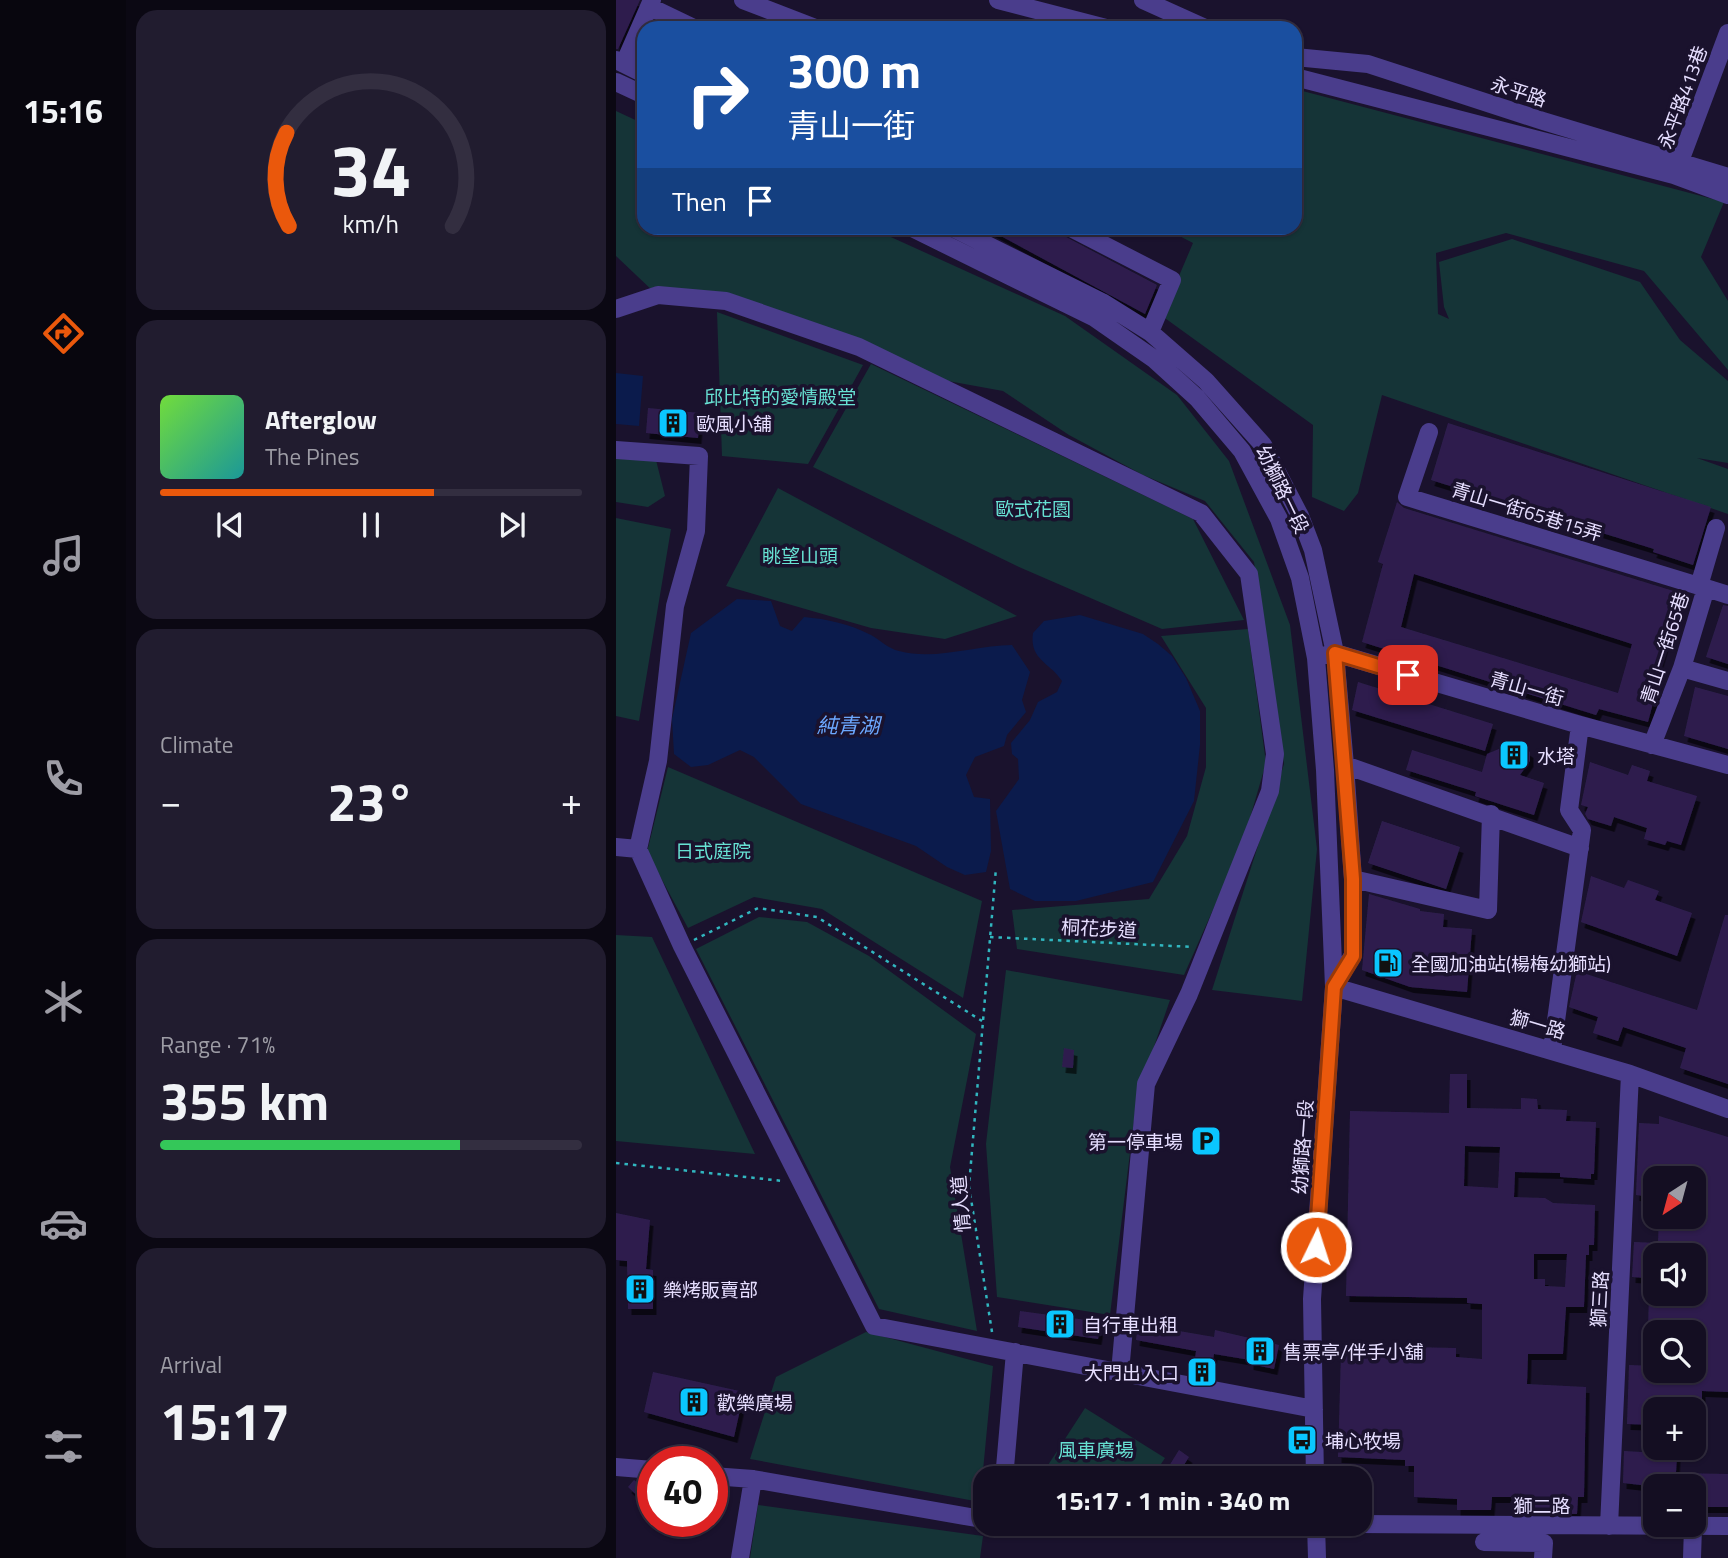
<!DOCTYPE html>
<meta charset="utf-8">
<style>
body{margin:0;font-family:"Titillium Web","Noto Sans TC",sans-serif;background:#211c2f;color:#f1f3f6;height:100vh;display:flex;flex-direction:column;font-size:26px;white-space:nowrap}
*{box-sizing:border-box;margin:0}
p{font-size:23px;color:#9d9ca5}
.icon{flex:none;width:38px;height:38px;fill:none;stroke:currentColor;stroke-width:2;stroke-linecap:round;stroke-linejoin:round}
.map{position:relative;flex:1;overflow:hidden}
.details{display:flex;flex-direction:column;gap:10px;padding:10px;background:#0b0813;width:490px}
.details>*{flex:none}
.hud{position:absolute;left:21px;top:21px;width:665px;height:214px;border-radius:21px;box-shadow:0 2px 5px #0004,0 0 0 2px #332e40;background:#1a4fa0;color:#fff;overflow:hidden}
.needle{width:46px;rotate:216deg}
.fabs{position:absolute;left:1027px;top:1166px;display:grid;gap:14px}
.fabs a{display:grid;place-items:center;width:63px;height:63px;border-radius:14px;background:#140e22;box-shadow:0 2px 5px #0004,0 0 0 2px #332e40;font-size:35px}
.speed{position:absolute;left:21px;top:1446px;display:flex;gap:14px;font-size:35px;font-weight:700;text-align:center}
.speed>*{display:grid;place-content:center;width:91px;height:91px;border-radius:50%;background:#140e22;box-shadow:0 2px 5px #0004,0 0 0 2px #332e40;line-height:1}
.speed .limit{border:10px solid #d22;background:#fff;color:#111}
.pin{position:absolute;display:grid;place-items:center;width:60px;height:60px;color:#fff;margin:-30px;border-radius:14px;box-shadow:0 4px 10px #0006}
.me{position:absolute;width:77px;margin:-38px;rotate:4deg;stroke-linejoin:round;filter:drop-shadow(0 0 5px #0008)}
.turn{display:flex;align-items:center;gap:24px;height:147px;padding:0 35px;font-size:32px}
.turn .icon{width:91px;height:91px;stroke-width:2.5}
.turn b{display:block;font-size:49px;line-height:60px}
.then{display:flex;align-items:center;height:66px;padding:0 35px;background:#0003;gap:14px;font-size:26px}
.big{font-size:52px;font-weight:700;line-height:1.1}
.details .tile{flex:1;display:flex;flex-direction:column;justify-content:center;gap:10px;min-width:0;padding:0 24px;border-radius:21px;background:#211c2f}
.details .dial{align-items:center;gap:0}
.dial svg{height:182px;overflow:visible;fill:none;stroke:#332e40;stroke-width:7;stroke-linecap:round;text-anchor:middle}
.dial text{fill:#f1f3f6;stroke:none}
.song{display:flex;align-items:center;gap:21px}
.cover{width:84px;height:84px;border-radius:10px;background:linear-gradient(135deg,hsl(100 70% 55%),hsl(180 70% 35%))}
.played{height:7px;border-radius:4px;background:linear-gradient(90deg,#ea580c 65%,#332e40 65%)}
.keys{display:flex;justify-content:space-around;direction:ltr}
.heat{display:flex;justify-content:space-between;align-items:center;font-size:38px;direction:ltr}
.charge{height:10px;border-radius:5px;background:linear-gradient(90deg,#34c759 71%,#332e40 0)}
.trip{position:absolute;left:357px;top:1466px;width:399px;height:70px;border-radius:21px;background:#140e22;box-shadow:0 2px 5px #0004,0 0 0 2px #332e40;font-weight:700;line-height:70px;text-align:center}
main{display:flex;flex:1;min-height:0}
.menu{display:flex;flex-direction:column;width:126px;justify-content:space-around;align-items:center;background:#08060e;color:#9d9ca5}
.menu .icon{width:49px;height:49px}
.menu .current{color:#ea580c}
.menu b{font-size:32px;color:#f1f3f6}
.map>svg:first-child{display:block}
.green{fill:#153437}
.water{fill:#0b1b4c}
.building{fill:#2e1e4e;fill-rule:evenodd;filter:url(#shadow)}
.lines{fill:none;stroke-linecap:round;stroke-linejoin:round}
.path{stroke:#31b6bf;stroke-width:2.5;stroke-dasharray:3.5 5;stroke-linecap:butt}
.minor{stroke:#4a3d8c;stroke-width:18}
.route-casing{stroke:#983908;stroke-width:18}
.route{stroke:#ea580c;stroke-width:12}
.labels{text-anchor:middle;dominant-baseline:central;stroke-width:7;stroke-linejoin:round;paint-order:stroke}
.street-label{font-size:19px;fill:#e6deff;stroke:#1a122d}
.park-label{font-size:19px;fill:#67e1d3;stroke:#1a122d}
.poi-label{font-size:19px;fill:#e6deff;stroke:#1a122d;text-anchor:start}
.water-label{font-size:21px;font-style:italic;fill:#6ca8ff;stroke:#1a122d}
</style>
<main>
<nav class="menu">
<b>15:16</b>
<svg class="icon current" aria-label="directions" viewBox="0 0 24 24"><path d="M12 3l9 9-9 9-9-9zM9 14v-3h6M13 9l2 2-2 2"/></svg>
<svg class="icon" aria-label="music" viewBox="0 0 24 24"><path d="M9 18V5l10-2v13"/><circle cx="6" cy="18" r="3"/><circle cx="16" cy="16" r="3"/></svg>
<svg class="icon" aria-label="phone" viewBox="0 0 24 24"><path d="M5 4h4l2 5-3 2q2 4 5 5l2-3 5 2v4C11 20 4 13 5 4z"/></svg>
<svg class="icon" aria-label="climate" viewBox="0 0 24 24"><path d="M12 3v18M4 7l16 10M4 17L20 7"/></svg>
<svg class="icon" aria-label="car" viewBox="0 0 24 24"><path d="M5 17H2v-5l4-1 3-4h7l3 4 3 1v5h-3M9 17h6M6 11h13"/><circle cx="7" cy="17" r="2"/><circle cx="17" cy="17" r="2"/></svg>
<svg class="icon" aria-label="filters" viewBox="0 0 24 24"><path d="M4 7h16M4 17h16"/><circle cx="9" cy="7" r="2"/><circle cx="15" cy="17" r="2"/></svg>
</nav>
<section class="details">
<div class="tile dial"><svg viewBox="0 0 100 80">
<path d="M14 69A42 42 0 1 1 86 69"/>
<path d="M14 69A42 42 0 0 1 13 28" stroke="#ea580c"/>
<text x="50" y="56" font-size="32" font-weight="700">34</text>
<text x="50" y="72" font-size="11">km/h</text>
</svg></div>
<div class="tile">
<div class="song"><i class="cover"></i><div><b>Afterglow</b><p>The Pines</p></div></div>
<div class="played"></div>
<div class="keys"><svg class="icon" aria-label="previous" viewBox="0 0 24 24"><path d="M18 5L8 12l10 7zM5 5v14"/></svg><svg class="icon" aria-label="pause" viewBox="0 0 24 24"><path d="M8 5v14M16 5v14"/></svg><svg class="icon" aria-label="next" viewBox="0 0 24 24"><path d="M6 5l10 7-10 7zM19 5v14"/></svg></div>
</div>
<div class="tile"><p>Climate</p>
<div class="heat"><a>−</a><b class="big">23°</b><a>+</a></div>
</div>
<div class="tile"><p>Range · 71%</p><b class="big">355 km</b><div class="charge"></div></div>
<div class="tile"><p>Arrival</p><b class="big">15:17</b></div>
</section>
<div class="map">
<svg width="1112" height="1558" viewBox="0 0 1112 1558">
<defs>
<filter id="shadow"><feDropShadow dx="3.5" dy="6" stdDeviation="0" flood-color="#0009"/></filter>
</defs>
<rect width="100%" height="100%" fill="#1a122d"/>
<path class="green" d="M 679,89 L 1108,202 L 1085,257 L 1112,301 L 1112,370 L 1028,271 L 890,233 L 820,253 L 822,314 L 833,319 L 828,307 L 823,262 L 896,239 L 1024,282 L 1064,340 L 1112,381 L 1112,463 L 1081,458 L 1112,469 L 1112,514 L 766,395 L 742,493 L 728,511 L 696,497 L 697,425 L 546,316 L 577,243 L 548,228 L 679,228 Z
M 0,111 L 28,124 L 28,228 L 255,228 L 449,316 L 561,395 L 613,461 L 674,625 L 701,849 L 686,1001 L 596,990 L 668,764 L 638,562 L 589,501 L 527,475 L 453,435 L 387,391 L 332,381 L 117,298 L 39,293 L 0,256 Z
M 101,312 L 247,365 L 192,464 L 106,456 Z
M 255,364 L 577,519 L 628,620 L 546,629 L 403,567 L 197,467 Z
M 0,457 L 40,460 L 49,496 L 32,507 L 0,502 Z
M 162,488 L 401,616 L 329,639 L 255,628 L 110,586 Z
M 0,518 L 55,529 L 23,721 L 0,716 Z
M 632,629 L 650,763 L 627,842 L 568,975 L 401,949 L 396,910 L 533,899 L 571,836 L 590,767 L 590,708 L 545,636 Z
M 52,767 L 366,901 L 347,998 L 206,909 L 138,897 L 72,928 L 31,852 Z
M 143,917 L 191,922 L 253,956 L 360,1034 L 334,1167 L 361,1331 L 263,1309 L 80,949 Z
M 0,935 L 36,937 L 139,1154 L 0,1141 Z
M 390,970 L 554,1000 L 521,1096 L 494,1315 L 381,1297 L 370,1144 Z
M 250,1332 L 377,1366 L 364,1502 L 134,1459 L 160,1377 Z
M 469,1408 L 549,1458 L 535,1479 L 423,1479 Z
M 142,1505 L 367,1536 L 364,1558 L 134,1558 Z"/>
<path class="water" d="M 0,373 L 27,376 L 23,426 L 0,424 Z
M 121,599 L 155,601 L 164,626 L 176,631 L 188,617 C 211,619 234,624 255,635 C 264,640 273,649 283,651 C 319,661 360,645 396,645 L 414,672 L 406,700 L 410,712 L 391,735 L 388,746 L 359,757 L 350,775 L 358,797 L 374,799 L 375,851 L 370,872 L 349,875 L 331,867 L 300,846 L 185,804 L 138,757 L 124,750 L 92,765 L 75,767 L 58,754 L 56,719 L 75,633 Z
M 464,615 L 527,634 L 542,644 L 556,656 L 570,678 L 584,711 L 584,745 L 578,801 L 537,882 L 460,901 L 419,901 L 394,889 L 380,811 L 403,779 L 402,759 L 396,754 L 395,743 L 414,720 L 422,702 L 441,692 L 446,681 C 435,663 413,660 417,633 L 428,621 Z"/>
<path class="building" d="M 0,0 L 24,0 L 2,49 L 0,49 Z
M 370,228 L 433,228 L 541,285 L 529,314 Z
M 32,408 L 84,413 L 82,438 L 30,433 Z
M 832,423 L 1095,507 L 1077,565 L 1037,552 L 1038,549 L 815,480 Z
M 781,502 L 788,508 L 1064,593 L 1042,668 L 1046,669 L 1032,722 L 983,709 L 980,715 L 746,642 L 767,564 L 762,562 ZM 798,574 L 1016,644 L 1002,693 L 785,627 Z
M 1107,605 L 1112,606 L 1112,664 L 1090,657 Z
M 742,682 L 877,724 L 869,751 L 736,710 Z
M 1079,687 L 1112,696 L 1112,749 L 1068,736 Z
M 899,742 L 914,752 L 914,761 L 904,775 L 928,783 L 918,815 L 859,796 L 860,792 L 790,770 L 796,750 L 866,772 L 871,754 Z
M 974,762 L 1012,775 L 1016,765 L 1034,771 L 1031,781 L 1081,796 L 1065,845 L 1051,841 L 1049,845 L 1028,839 L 1031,828 L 998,817 L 995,826 L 972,819 L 969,814 L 972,807 L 965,805 Z
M 766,821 L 844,847 L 830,889 L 752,863 Z
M 975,876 L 1008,888 L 1012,880 L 1043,891 L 1039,900 L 1076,913 L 1061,956 L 965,922 Z
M 753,894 L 804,909 L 804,911 L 828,914 L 827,927 L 856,929 L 851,992 L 794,987 L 746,970 Z
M 1109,915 L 1112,915 L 1112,1084 L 1064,1068 L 1070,1048 L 1007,1027 L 1002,1041 L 977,1033 L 982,1017 L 953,1007 L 961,971 L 1081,1010 Z
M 448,1048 L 458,1050 L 457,1068 L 446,1067 Z
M 834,1074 L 851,1074 L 851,1108 L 905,1109 L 905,1098 L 921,1099 L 922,1109 L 951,1110 L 950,1121 L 980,1122 L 978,1174 L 975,1174 L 975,1179 L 944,1177 L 944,1173 L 899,1172 L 898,1197 L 929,1198 L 937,1203 L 979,1205 L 978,1245 L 973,1245 L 973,1255 L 970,1255 L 968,1307 L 950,1307 L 947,1354 L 912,1354 L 911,1384 L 970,1387 L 968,1497 L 962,1497 L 961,1514 L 896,1513 L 897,1497 L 876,1497 L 875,1510 L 841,1510 L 841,1499 L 798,1497 L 798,1466 L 789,1466 L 789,1460 L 722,1457 L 725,1352 L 792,1356 L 792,1347 L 840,1348 L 840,1357 L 866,1359 L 866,1304 L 851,1303 L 851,1298 L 730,1296 L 734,1111 L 833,1113 ZM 849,1146 L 884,1147 L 882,1188 L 848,1186 ZM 918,1254 L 951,1254 L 949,1287 L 929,1286 L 929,1279 L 918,1279 Z
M 1043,1116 L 1112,1137 L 1112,1392 L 1086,1391 L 1086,1409 L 1040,1409 L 1040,1425 L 1011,1424 L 1013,1365 L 1040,1366 L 1040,1370 L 1078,1370 L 1078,1332 L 1032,1330 L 1033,1293 L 1078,1293 L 1078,1255 L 1032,1255 L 1031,1278 L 1016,1277 L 1018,1242 L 1042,1243 L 1043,1216 L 1078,1216 L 1078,1178 L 1038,1178 L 1037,1197 L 1020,1195 L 1023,1123 L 1043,1124 Z
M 0,1213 L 34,1220 L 30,1269 L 37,1270 L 37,1309 L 12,1309 L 11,1261 L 0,1260 Z
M 404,1311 L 485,1322 L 482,1339 L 402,1327 Z
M 522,1324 L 598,1337 L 599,1330 L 663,1345 L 658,1369 L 634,1364 L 634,1360 L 598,1354 L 594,1378 L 577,1375 L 580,1351 L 520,1340 Z
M 37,1372 L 128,1392 L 118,1437 L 28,1412 Z
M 563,1450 L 573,1457 L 559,1479 L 545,1479 Z
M 1008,1451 L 1061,1454 L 1060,1473 L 1112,1474 L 1112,1507 L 1078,1507 L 1078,1486 L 1040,1486 L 1040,1506 L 1025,1506 L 1025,1485 L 1007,1483 Z
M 18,1480 L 35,1493 L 27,1501 L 12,1487 Z"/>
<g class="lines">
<path class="path" d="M 374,937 L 577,947
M 78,940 L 142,908 L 201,917 L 366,1021
M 0,1163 L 167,1181
M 376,1332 L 353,1186 L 380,868"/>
<path class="minor" d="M 127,0 L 199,28
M 382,0 L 490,28
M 527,0 L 589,28
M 34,7 L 78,28
M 679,57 L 752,64 L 927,121 L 1112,177
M 0,60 L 28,74
M 8,64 L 36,0
M 679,77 L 1058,175 L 1112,195
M 0,82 L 28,95
M 1061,169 L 1112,33
M 296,228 L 479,318 L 538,359 L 581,398 L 626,451 L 663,519 L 684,578 L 700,658 L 709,770 L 718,987 L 696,1299 L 699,1479
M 337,228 L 486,302 L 534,332 L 590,381 L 647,445 L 684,516 L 697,550 L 719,653 L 729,765 L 737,879 L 737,955 L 718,987
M 455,228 L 556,280 L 534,332
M 0,309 L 42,295 L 110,301 L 243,347 L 585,513 L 633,574 L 659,754 L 654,791 L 573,994 L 530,1084 L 504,1372
M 813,432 L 791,497 L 1083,586
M 0,450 L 83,456 L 80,531 L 59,606 L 42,761 L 22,849
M 1090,588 L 1112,595
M 710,655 L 719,653 L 964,725 L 1112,765
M 1066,668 L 1112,681
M 1036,745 L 1066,668 L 1090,588 L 1083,586 L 1100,528
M 729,765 L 964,848
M 0,847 L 22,849 L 66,946 L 258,1326 L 698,1409
M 737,879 L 872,910 L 875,814
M 718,987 L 1014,1074 L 1112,1109
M 936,1050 L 966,830 L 953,810 L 964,725
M 0,1467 L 37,1470
M 96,1476 L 137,1479 L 360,1518 L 369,1510
M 388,1479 L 399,1352
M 700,1524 L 701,1558
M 739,1524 L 1112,1526
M 993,1526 L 1014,1074
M 868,1542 L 928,1543 L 927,1558
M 124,1558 L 137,1479
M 1076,1558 L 1077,1527"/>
</g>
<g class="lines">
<g class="route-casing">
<path id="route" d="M 700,1247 L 718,987 L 737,956 L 737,879 L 719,653 L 792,675"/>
</g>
<use href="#route" class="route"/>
</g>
<defs>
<g id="building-square" transform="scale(1.575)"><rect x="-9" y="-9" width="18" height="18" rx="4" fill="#0ac6ff" stroke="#1a122d"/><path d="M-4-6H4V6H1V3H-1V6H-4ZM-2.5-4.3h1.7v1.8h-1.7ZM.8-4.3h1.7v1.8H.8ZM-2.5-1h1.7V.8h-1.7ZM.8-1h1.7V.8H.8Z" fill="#111"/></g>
<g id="fuel-square" transform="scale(1.575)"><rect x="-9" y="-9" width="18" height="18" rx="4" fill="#0ac6ff" stroke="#1a122d"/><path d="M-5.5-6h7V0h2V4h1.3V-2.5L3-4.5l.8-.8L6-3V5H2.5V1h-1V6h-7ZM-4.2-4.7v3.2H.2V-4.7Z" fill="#111"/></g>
<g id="parking-square" transform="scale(1.575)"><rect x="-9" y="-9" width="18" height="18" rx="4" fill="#0ac6ff" stroke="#1a122d"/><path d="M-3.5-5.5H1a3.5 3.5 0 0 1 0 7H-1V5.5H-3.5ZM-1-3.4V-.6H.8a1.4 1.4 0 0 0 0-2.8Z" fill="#111"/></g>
<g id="bus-square" transform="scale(1.575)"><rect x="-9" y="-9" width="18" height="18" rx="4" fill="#0ac6ff" stroke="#1a122d"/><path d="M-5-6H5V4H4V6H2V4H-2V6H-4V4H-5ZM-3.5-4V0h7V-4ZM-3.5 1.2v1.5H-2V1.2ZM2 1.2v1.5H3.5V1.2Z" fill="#111"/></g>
</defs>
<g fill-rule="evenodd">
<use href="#building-square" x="57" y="423"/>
<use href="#building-square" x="898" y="755"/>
<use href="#fuel-square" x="772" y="963"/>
<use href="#parking-square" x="590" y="1141"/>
<use href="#building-square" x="24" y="1289"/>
<use href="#building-square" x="444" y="1324"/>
<use href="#building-square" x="644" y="1351"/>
<use href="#building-square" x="586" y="1372"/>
<use href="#building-square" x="78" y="1402"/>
<use href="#bus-square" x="686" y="1440"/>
</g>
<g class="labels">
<g class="street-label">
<text transform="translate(903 91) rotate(18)">永平路</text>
<text transform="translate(1066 97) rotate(-70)">永平路413巷</text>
<text transform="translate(667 489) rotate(64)">幼獅路一段</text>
<text transform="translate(911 511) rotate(17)">青山一街65巷15弄</text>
<text transform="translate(1048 648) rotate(-72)">青山一街65巷</text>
<text transform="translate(911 688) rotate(16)">青山一街</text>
<text transform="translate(483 928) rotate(3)">桐花步道</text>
<text transform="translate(922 1024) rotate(16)">獅一路</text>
<text transform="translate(686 1147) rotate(-86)">幼獅路一段</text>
<text transform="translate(344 1204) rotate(-95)">情人道</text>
<text transform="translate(983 1299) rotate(-87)">獅三路</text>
<text x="926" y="1505">獅二路</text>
</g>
<g class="park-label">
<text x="164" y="396">邱比特的愛情殿堂</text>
<text x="417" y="508">歐式花園</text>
<text x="184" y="555">眺望山頭</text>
<text x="97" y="850">日式庭院</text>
<text x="480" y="1449">風車廣場</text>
</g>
<g class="poi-label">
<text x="80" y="423">歐風小舖</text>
<text x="921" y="755">水塔</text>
<text x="795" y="963">全國加油站(楊梅幼獅站)</text>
<text x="567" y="1141" text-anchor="end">第一停車場</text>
<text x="47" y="1289">樂烤販賣部</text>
<text x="467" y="1324">自行車出租</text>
<text x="667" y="1351">售票亭/伴手小舖</text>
<text x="563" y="1372" text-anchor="end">大門出入口</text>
<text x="101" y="1402">歡樂廣場</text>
<text x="709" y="1440">埔心牧場</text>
</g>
<g class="water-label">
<text x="232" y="725">純青湖</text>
</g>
</g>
</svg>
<div class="fabs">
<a><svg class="needle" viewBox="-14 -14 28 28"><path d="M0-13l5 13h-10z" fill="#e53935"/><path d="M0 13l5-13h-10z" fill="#9d9ca5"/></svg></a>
<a><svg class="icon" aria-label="sound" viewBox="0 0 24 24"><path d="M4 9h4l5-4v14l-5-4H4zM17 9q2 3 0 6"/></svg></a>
<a><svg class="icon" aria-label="search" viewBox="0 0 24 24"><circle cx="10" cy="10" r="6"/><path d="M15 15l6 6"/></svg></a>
<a>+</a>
<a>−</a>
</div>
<div class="speed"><div class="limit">40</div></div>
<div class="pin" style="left:792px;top:675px;background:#d93025"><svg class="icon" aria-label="arrive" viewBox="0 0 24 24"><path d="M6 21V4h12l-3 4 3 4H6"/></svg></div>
<svg class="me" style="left:700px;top:1247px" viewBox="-20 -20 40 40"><circle r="17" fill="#ea580c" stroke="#fff" stroke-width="3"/><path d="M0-11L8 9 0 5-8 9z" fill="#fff"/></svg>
<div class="trip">15:17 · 1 min · 340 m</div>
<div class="hud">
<div class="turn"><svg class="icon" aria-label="right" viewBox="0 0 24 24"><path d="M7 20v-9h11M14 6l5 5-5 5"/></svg><div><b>300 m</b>青山一街</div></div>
<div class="then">Then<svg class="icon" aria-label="arrive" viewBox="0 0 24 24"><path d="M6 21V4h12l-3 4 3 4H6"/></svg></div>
</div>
</div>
</main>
